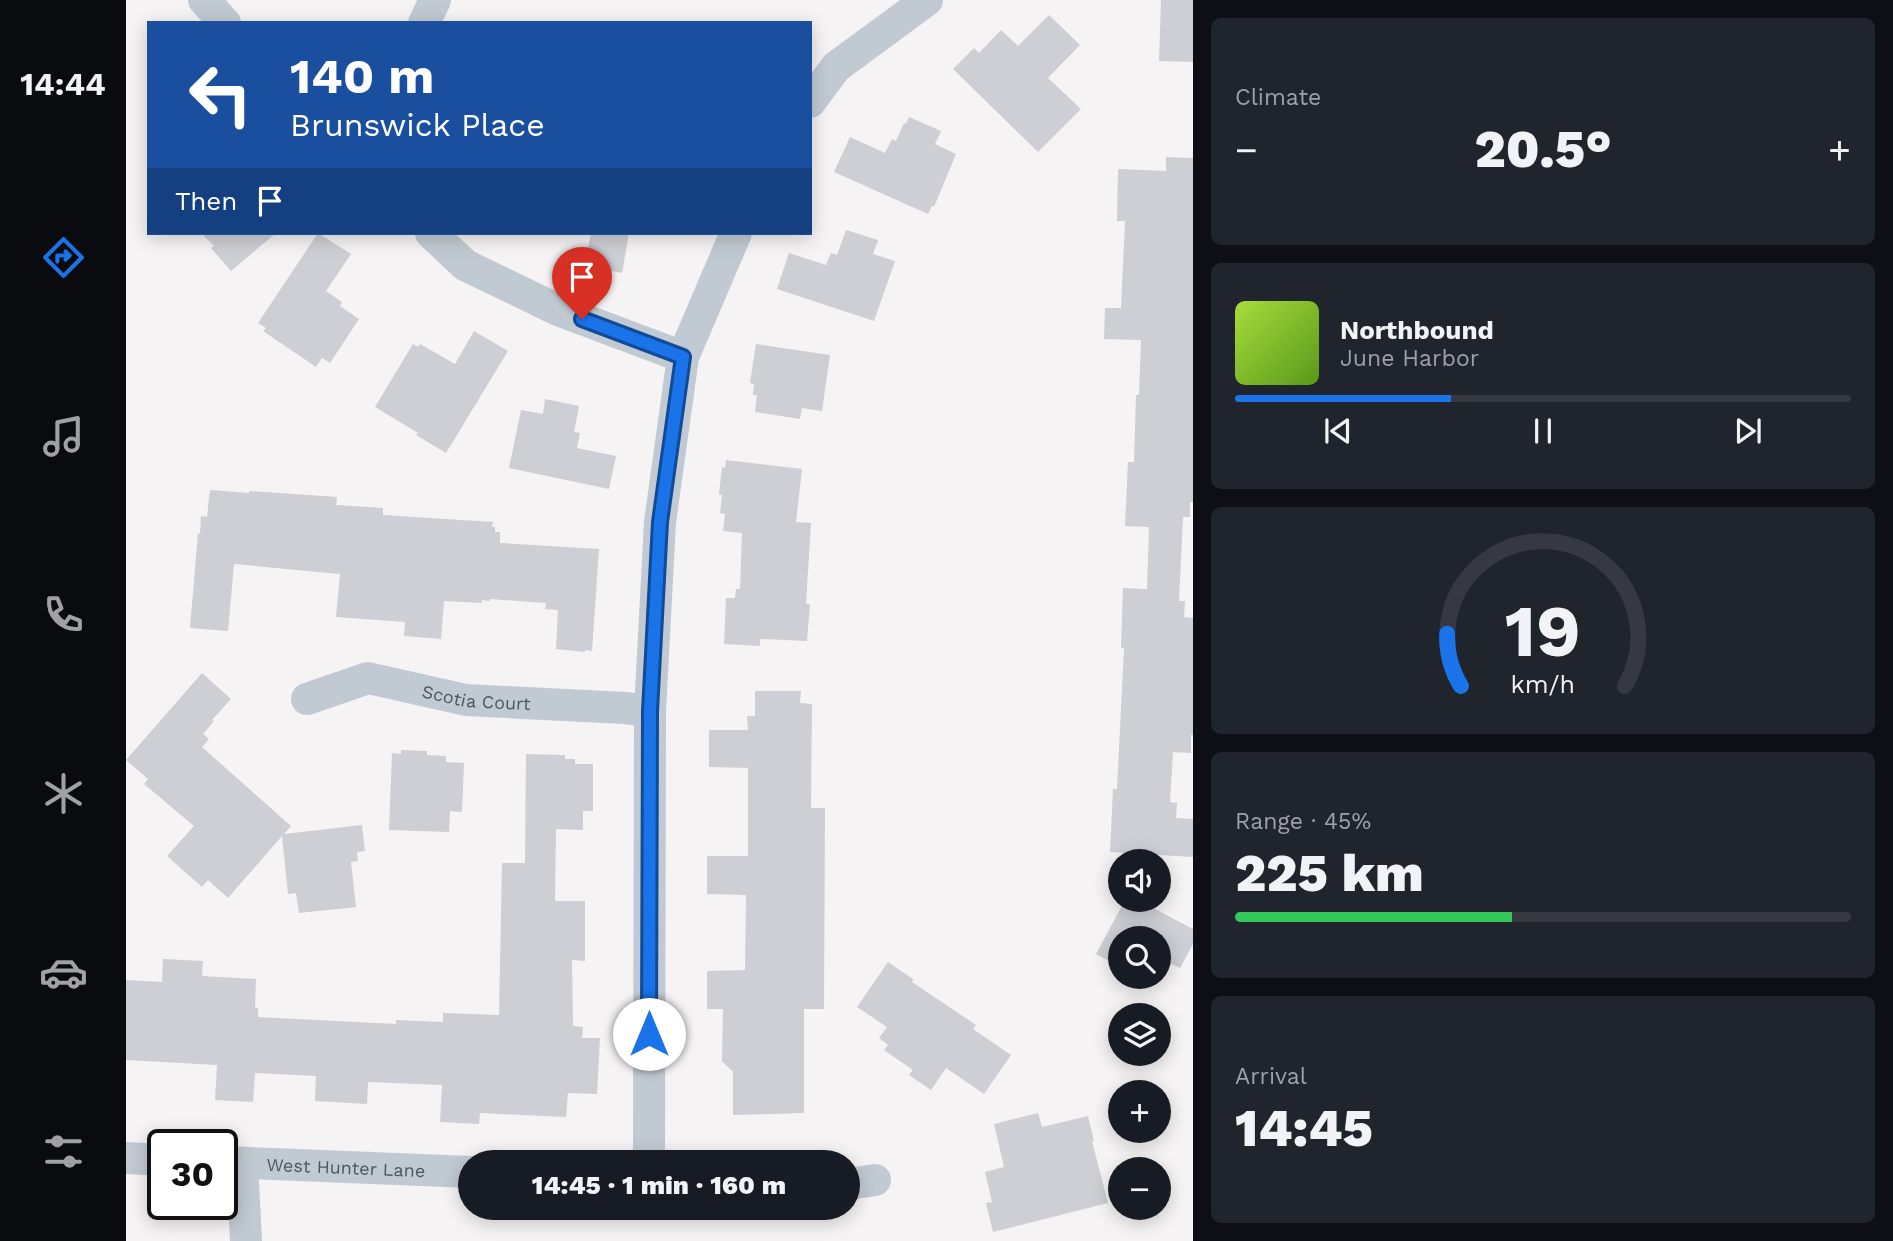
<!DOCTYPE html>
<meta charset="utf-8">
<style>
body{margin:0;font-family:"Work Sans",sans-serif;background:#20242c;color:#f1f3f6;height:100vh;display:flex;flex-direction:column;font-size:26px;white-space:nowrap}
*{box-sizing:border-box;margin:0}
p{font-size:23px;color:#9ea1a6}
.icon{flex:none;width:38px;height:38px;fill:none;stroke:currentColor;stroke-width:2;stroke-linecap:round;stroke-linejoin:round}
.map{position:relative;flex:1;overflow:hidden}
.panel{display:flex;flex-direction:column;gap:18px;padding:18px;background:#0d0f14;width:700px}
.panel>*{flex:none}
.hud{position:absolute;left:21px;top:21px;width:665px;height:214px;border-radius:0px;box-shadow:0 4px 18px #0003;background:#1a4fa0;color:#fff;overflow:hidden}
.controls{position:absolute;left:982px;top:849px;display:grid;gap:14px}
.controls a{display:grid;place-items:center;width:63px;height:63px;border-radius:50%;background:#171b24;box-shadow:0 4px 18px #0003;font-size:35px}
.speed{position:absolute;left:21px;top:1129px;display:flex;gap:14px;font-size:35px;font-weight:700;text-align:center}
.speed>*{display:grid;place-content:center;width:91px;height:91px;border-radius:50%;background:#171b24;box-shadow:0 4px 18px #0003;line-height:1}
.speed .limit{border:4px solid #111;border-radius:10px;background:#fff;color:#111}
.pin{position:absolute;display:grid;place-items:center;width:60px;height:60px;color:#fff;margin:-72px -30px;border-radius:50% 50% 50% 0;rotate:-45deg;box-shadow:0 0 7px #0007}
.pin .icon{rotate:45deg}
.me{position:absolute;width:77px;margin:-38px;rotate:0deg;stroke-linejoin:round;filter:drop-shadow(0 0 5px #0008)}
.turn{display:flex;align-items:center;gap:24px;height:147px;padding:0 28px;font-size:32px}
.turn .icon{width:91px;height:91px;stroke-width:2.5}
.turn b{display:block;font-size:49px;line-height:60px}
.then{display:flex;align-items:center;height:66px;padding:0 28px;background:#0003;gap:14px;font-size:26px}
.big{font-size:52px;font-weight:800;line-height:1.1}
.panel .widget{flex:1;display:flex;flex-direction:column;justify-content:center;gap:10px;min-width:0;padding:0 24px;border-radius:10px;background:#20242c}
.panel .dial{align-items:center;gap:0}
.dial svg{height:182px;overflow:visible;fill:none;stroke:#363941;stroke-width:7;stroke-linecap:round;text-anchor:middle}
.dial text{fill:#f1f3f6;stroke:none}
.song{display:flex;align-items:center;gap:21px}
.cover{width:84px;height:84px;border-radius:10px;background:linear-gradient(135deg,hsl(80 70% 55%),hsl(90 70% 35%))}
.played{height:7px;border-radius:4px;background:linear-gradient(90deg,#1a73e8 35%,#363941 35%)}
.keys{display:flex;justify-content:space-around;direction:ltr}
.heat{display:flex;justify-content:space-between;align-items:center;font-size:38px;direction:ltr}
.charge{height:10px;border-radius:5px;background:linear-gradient(90deg,#34c759 45%,#363941 0)}
.trip{position:absolute;left:332px;top:1150px;width:402px;height:70px;border-radius:35px;background:#171b24;box-shadow:0 4px 18px #0003;font-weight:800;line-height:70px;text-align:center}
main{display:flex;flex:1;min-height:0}
.menu{display:flex;flex-direction:column;width:126px;justify-content:space-around;align-items:center;background:#090b0e;color:#9ea1a6}
.menu .icon{width:49px;height:49px}
.menu .active{color:#1a73e8}
.menu b{font-size:32px;color:#f1f3f6}
.map>svg:first-child{display:block}
.building{fill:#cdcfd5}
.lines{fill:none;stroke-linecap:round;stroke-linejoin:round}
.minor{stroke:#c1cad2;stroke-width:32}
.route-casing{stroke:#114b97;stroke-width:18}
.route{stroke:#1a73e8;stroke-width:12}
.labels{text-anchor:middle;dominant-baseline:central;stroke-width:5;stroke-linejoin:round;paint-order:stroke}
.street-label{font-size:18px;fill:#4a5661;stroke:#fff}
</style>
<main>
<nav class="menu">
<b>14:44</b>
<svg class="icon active" aria-label="directions" viewBox="0 0 24 24"><path d="M12 3l9 9-9 9-9-9zM9 14v-3h6M13 9l2 2-2 2"/></svg>
<svg class="icon" aria-label="music" viewBox="0 0 24 24"><path d="M9 18V5l10-2v13"/><circle cx="6" cy="18" r="3"/><circle cx="16" cy="16" r="3"/></svg>
<svg class="icon" aria-label="phone" viewBox="0 0 24 24"><path d="M5 4h4l2 5-3 2q2 4 5 5l2-3 5 2v4C11 20 4 13 5 4z"/></svg>
<svg class="icon" aria-label="climate" viewBox="0 0 24 24"><path d="M12 3v18M4 7l16 10M4 17L20 7"/></svg>
<svg class="icon" aria-label="car" viewBox="0 0 24 24"><path d="M5 17H2v-5l4-1 3-4h7l3 4 3 1v5h-3M9 17h6M6 11h13"/><circle cx="7" cy="17" r="2"/><circle cx="17" cy="17" r="2"/></svg>
<svg class="icon" aria-label="filters" viewBox="0 0 24 24"><path d="M4 7h16M4 17h16"/><circle cx="9" cy="7" r="2"/><circle cx="15" cy="17" r="2"/></svg>
</nav>
<div class="map">
<svg width="1067" height="1241" viewBox="0 0 1067 1241">
<rect width="100%" height="100%" fill="#f5f3f3"/>
<path class="building" d="M 1035,0 L 1067,0 L 1067,62 L 1033,61 Z
M 923,15 L 954,45 L 922,78 L 955,109 L 912,152 L 827,69 L 848,48 L 853,53 L 875,30 L 892,46 Z
M 783,117 L 815,131 L 809,144 L 830,154 L 808,207 L 806,206 L 802,214 L 708,172 L 724,137 L 759,153 L 766,139 L 770,141 L 778,123 L 780,124 Z
M 1040,157 L 1067,158 L 1067,502 L 1064,502 L 1064,517 L 1057,517 L 1053,601 L 1059,601 L 1058,617 L 1067,618 L 1067,735 L 1065,735 L 1065,753 L 1047,752 L 1044,802 L 1051,803 L 1050,818 L 1067,819 L 1067,857 L 984,852 L 987,789 L 991,789 L 998,648 L 995,648 L 997,588 L 1021,589 L 1023,527 L 999,526 L 1002,462 L 1008,462 L 1010,395 L 1013,395 L 1015,340 L 978,339 L 979,308 L 995,308 L 999,221 L 991,221 L 992,169 L 1040,171 Z
M 720,230 L 752,240 L 747,254 L 769,261 L 748,321 L 651,289 L 663,253 L 700,265 L 705,253 L 711,255 Z
M 75,233 L 150,233 L 105,271 L 85,248 L 88,246 Z
M 192,233 L 225,254 L 200,291 L 216,302 L 214,306 L 233,319 L 204,363 L 196,358 L 190,367 L 137,331 L 140,328 L 132,323 Z
M 465,233 L 503,233 L 496,273 L 459,265 Z
M 348,331 L 382,351 L 320,453 L 290,435 L 292,433 L 249,407 L 287,344 L 292,347 L 294,344 L 329,364 Z
M 630,344 L 704,355 L 696,411 L 676,408 L 674,419 L 629,412 L 631,395 L 627,395 L 628,384 L 624,383 Z
M 419,399 L 453,406 L 448,432 L 454,433 L 451,448 L 490,456 L 483,489 L 383,468 L 395,410 L 417,414 Z
M 600,460 L 676,469 L 670,522 L 685,523 L 680,604 L 684,604 L 681,641 L 634,639 L 634,646 L 598,644 L 600,598 L 609,598 L 610,589 L 614,589 L 616,533 L 597,531 L 599,514 L 594,513 L 596,495 L 593,494 L 596,467 L 599,468 Z
M 84,490 L 123,493 L 123,491 L 211,497 L 210,505 L 257,508 L 257,515 L 367,522 L 366,527 L 369,527 L 369,532 L 374,532 L 374,543 L 473,549 L 466,651 L 459,650 L 459,652 L 430,649 L 432,610 L 419,609 L 420,603 L 364,599 L 364,601 L 356,600 L 356,603 L 318,601 L 315,639 L 278,636 L 279,622 L 210,617 L 214,574 L 108,564 L 102,631 L 64,628 L 72,533 L 74,534 L 75,516 L 81,517 Z
M 76,673 L 105,699 L 86,720 L 88,721 L 77,734 L 83,739 L 76,747 L 165,826 L 158,834 L 236,825 L 239,851 L 231,852 L 232,861 L 225,862 L 230,907 L 173,913 L 170,893 L 162,894 L 156,836 L 102,898 L 82,880 L 76,887 L 41,856 L 68,826 L 18,784 L 22,779 L 0,760 Z
M 629,691 L 675,691 L 674,703 L 686,704 L 685,808 L 699,808 L 698,1009 L 678,1009 L 678,1113 L 607,1115 L 607,1072 L 596,1061 L 597,1009 L 581,1009 L 581,971 L 619,970 L 620,895 L 581,894 L 581,856 L 622,856 L 622,768 L 583,767 L 583,730 L 622,730 L 621,716 L 629,716 Z
M 275,750 L 301,751 L 301,755 L 320,756 L 320,762 L 338,763 L 336,812 L 324,811 L 323,832 L 263,830 L 266,753 L 275,754 Z
M 400,754 L 439,755 L 439,759 L 449,759 L 449,764 L 467,764 L 467,811 L 457,811 L 457,830 L 430,829 L 429,901 L 459,901 L 459,961 L 446,960 L 447,1026 L 457,1027 L 456,1038 L 474,1038 L 471,1094 L 442,1093 L 440,1117 L 354,1113 L 353,1124 L 314,1122 L 316,1085 L 242,1082 L 241,1104 L 189,1101 L 190,1076 L 129,1073 L 127,1102 L 89,1100 L 91,1065 L 0,1060 L 0,980 L 36,982 L 37,959 L 77,961 L 76,976 L 130,979 L 129,1008 L 132,1008 L 132,1017 L 270,1024 L 270,1020 L 317,1022 L 317,1013 L 373,1015 L 376,863 L 399,863 Z
M 999,900 L 1012,900 L 1067,929 L 1067,944 L 1054,968 L 1045,964 L 1041,972 L 1037,969 L 1029,985 L 1013,976 L 1032,976 L 1032,938 L 994,938 L 994,967 L 970,954 Z
M 762,962 L 787,979 L 786,982 L 850,1025 L 847,1029 L 885,1055 L 858,1094 L 820,1068 L 805,1090 L 783,1075 L 787,1070 L 758,1050 L 762,1045 L 753,1038 L 761,1027 L 731,1007 Z
M 912,1113 L 916,1127 L 962,1116 L 968,1141 L 966,1141 L 982,1203 L 867,1232 L 860,1203 L 866,1202 L 859,1172 L 878,1167 L 868,1124 Z"/>
<g class="lines">
<g class="minor">
<path d="M 78,0 L 99,23"/>
<path d="M 298,23 L 309,0"/>
<path d="M 684,102 L 710,67 L 801,0"/>
<path d="M 305,233 L 339,265 L 432,310 L 557,357"/>
<path id="s1" d="M 181,699 L 242,678 L 340,700 L 499,708 L 524,711"/>
<path d="M 0,1158 L 37,1160"/>
<path id="s2" d="M 96,1162 L 345,1172"/>
<path d="M 523,1162 L 524,711 L 534,522 L 557,357 L 610,233"/>
<path d="M 116,1163 L 120,1241"/>
<path d="M 723,1184 L 749,1180"/>
</g>
</g>
<g class="lines">
<g class="route-casing">
<path id="route" d="M 456,319 L 557,357 L 534,522 L 524,711 L 523,1034"/>
</g>
<use href="#route" class="route"/>
</g>
<g class="labels">
<g class="street-label">
<text stroke="none"><textPath href="#s1" startOffset="175">Scotia Court</textPath></text>
<text stroke="none"><textPath href="#s2" startOffset="124">West Hunter Lane</textPath></text>
</g>
</g>
</svg>
<div class="controls">
<a><svg class="icon" aria-label="sound" viewBox="0 0 24 24"><path d="M4 9h4l5-4v14l-5-4H4zM17 9q2 3 0 6"/></svg></a>
<a><svg class="icon" aria-label="search" viewBox="0 0 24 24"><circle cx="10" cy="10" r="6"/><path d="M15 15l6 6"/></svg></a>
<a><svg class="icon" aria-label="layers" viewBox="0 0 24 24"><path d="M12 4l9 5-9 5-9-5zM3 14l9 5 9-5"/></svg></a>
<a>+</a>
<a>−</a>
</div>
<div class="speed"><div class="limit">30</div></div>
<div class="pin" style="left:456px;top:319px;background:#d93025"><svg class="icon" aria-label="arrive" viewBox="0 0 24 24"><path d="M6 21V4h12l-3 4 3 4H6"/></svg></div>
<svg class="me" style="left:523px;top:1034px" viewBox="-20 -20 40 40"><circle r="19" fill="#fff"/><path d="M0-13L10 11 0 6-10 11z" fill="#1a73e8"/></svg>
<div class="trip">14:45 · 1 min · 160 m</div>
<div class="hud">
<div class="turn"><svg class="icon" aria-label="left" viewBox="0 0 24 24"><path d="M17 20v-9H6M10 6l-5 5 5 5"/></svg><div><b>140 m</b>Brunswick Place</div></div>
<div class="then">Then<svg class="icon" aria-label="arrive" viewBox="0 0 24 24"><path d="M6 21V4h12l-3 4 3 4H6"/></svg></div>
</div>
</div>
<section class="panel">
<div class="widget"><p>Climate</p>
<div class="heat"><a>−</a><b class="big">20.5°</b><a>+</a></div>
</div>
<div class="widget">
<div class="song"><i class="cover"></i><div><b>Northbound</b><p>June Harbor</p></div></div>
<div class="played"></div>
<div class="keys"><svg class="icon" aria-label="previous" viewBox="0 0 24 24"><path d="M18 5L8 12l10 7zM5 5v14"/></svg><svg class="icon" aria-label="pause" viewBox="0 0 24 24"><path d="M8 5v14M16 5v14"/></svg><svg class="icon" aria-label="next" viewBox="0 0 24 24"><path d="M6 5l10 7-10 7zM19 5v14"/></svg></div>
</div>
<div class="widget dial"><svg viewBox="0 0 100 80">
<path d="M14 69A42 42 0 1 1 86 69"/>
<path d="M14 69A42 42 0 0 1 8 46" stroke="#1a73e8"/>
<text x="50" y="56" font-size="32" font-weight="700">19</text>
<text x="50" y="72" font-size="11">km/h</text>
</svg></div>
<div class="widget"><p>Range · 45%</p><b class="big">225 km</b><div class="charge"></div></div>
<div class="widget"><p>Arrival</p><b class="big">14:45</b></div>
</section>
</main>
